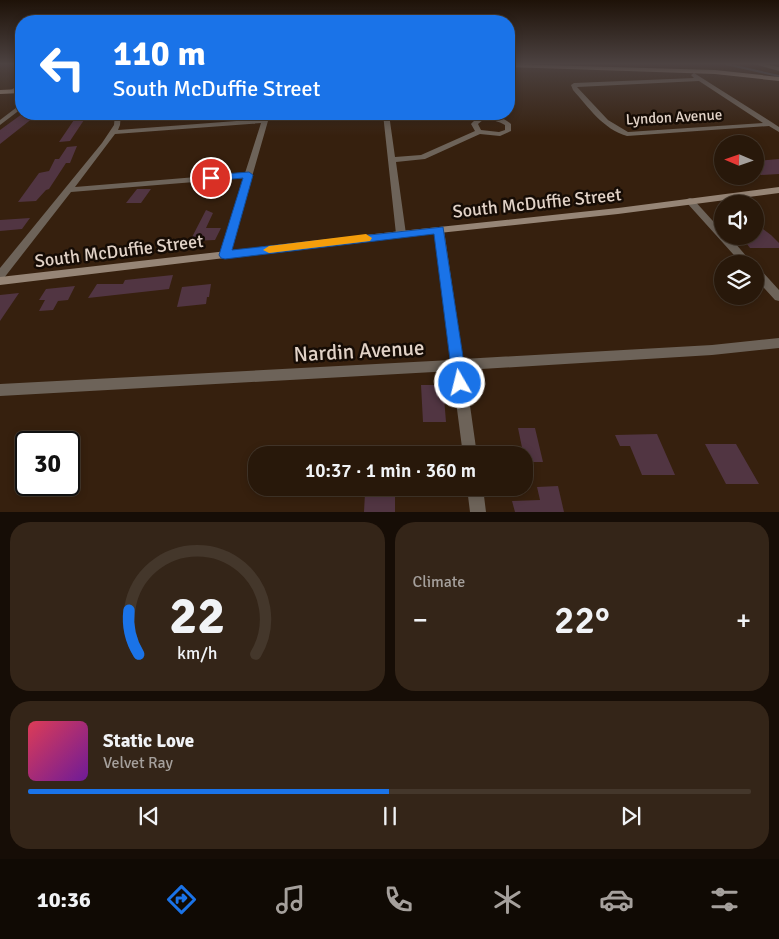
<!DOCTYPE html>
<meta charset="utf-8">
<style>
body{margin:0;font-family:Signika,sans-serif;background:#342518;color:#f1f3f6;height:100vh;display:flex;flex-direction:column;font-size:19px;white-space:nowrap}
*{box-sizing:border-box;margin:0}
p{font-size:16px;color:#a5a09c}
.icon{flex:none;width:28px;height:28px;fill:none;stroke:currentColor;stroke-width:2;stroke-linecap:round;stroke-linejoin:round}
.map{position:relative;height:512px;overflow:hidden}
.panel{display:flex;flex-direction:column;gap:10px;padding:10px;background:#160d06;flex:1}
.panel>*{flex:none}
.banner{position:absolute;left:15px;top:15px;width:500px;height:105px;border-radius:20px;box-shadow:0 2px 8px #0003,0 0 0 1px #44372b;background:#1a73e8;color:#fff;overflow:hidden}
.needle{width:32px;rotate:272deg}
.tools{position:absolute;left:714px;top:135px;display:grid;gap:10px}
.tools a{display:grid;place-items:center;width:50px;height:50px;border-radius:50%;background:#28180a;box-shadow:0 2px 8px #0003,0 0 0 1px #44372b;font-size:25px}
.speed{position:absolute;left:15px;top:431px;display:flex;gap:10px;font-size:25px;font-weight:700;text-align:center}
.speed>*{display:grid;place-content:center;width:65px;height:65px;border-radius:50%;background:#28180a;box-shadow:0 2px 8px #0003,0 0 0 1px #44372b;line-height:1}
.speed .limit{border:2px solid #111;border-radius:8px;background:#fff;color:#111}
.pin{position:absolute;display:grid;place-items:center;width:42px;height:42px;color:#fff;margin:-21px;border:2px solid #fff;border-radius:50%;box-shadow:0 1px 5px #0007}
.me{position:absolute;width:55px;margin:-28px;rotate:352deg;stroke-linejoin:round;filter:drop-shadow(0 0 4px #0008)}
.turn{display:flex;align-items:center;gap:18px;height:105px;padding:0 15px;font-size:22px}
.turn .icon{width:65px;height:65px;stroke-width:2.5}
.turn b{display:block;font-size:35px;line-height:42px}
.big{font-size:38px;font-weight:600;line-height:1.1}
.panel .tile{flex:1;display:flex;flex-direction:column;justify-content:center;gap:8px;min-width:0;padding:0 18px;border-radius:20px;background:#342518}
.panel .dial{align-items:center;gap:0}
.dial svg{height:130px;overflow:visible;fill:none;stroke:#44372b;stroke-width:7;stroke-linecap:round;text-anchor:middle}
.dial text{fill:#f1f3f6;stroke:none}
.song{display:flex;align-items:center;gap:15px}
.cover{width:60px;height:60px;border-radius:8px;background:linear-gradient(135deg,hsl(350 70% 55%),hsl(280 70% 35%))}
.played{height:5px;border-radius:2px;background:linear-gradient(90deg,#1a73e8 50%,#44372b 50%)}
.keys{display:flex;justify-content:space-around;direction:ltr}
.heat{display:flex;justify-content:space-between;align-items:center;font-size:28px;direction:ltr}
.panel .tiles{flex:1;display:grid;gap:10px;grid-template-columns:1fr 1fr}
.tile:last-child{grid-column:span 2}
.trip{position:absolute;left:248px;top:446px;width:285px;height:50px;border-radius:20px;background:#28180a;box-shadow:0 2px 8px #0003,0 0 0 1px #44372b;font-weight:600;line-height:50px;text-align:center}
.menu{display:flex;height:80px;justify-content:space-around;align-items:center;background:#100a04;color:#a5a09c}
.menu .icon{width:35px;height:35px}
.menu .active{color:#1a73e8}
.menu b{font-size:22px;color:#f1f3f6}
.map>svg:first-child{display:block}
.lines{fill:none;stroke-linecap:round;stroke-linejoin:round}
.stream{stroke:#444852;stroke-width:2}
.building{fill:#513542}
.street{fill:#6d6359;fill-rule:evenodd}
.secondary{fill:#968576;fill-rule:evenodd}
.route{fill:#1a73e8;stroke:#114b97}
.slow{fill:#f59e0b}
.labels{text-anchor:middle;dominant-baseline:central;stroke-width:5;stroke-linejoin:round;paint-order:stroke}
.far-street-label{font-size:15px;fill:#e2d3c8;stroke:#160c05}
.street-label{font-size:18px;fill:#e2d3c8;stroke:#160c05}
.near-street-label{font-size:21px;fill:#e2d3c8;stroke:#160c05}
</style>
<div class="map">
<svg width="779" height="512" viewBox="0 0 779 512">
<rect width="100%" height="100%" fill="#36200e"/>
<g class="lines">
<path class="stream" d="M 726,64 L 779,76"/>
</g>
<path class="building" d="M 22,114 L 38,114 L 0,144 L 0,130 Z
M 78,114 L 88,114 L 70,141 L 59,142 Z
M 77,146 L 70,163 L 66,163 L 49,189 L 46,190 L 36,201 L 18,202 L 39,173 L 49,171 L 55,159 L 59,159 L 67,147 Z
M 779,159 L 779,174 L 761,175 L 755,171 L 755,161 Z
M 137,189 L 151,189 L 141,203 L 126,203 Z
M 206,210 L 213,213 L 206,228 L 221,228 L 215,240 L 190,241 Z
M 30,218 L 22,229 L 0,231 L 0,220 Z
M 755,223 L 771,235 L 779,243 L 779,248 L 750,248 L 741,236 L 755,236 Z
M 173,275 L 169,289 L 88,298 L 97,284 L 123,284 L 125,280 Z
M 211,284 L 209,297 L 207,297 L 206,304 L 177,307 L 182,287 Z
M 75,286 L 68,300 L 58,301 L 53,310 L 39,311 L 45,300 L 39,300 L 46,289 Z
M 19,293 L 0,321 L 0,295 Z
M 421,385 L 443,385 L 446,422 L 423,422 Z
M 518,428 L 535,428 L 543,462 L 525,462 Z
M 657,434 L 675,475 L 642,475 L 630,446 L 620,446 L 615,435 Z
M 705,444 L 736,444 L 759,484 L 726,484 Z
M 558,486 L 564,512 L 515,512 L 512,501 L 540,500 L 537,487 Z
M 373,488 L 395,488 L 395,512 L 364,512 L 365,493 L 372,494 Z"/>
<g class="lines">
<path class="street" d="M 754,64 L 764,64 L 779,67 L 779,71 Z
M 694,73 L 773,123 L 779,127 L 779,132 L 769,126 L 627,136 C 603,129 589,108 573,90 L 571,85 L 574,83 L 694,78 L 691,75 ZM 699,81 L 763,123 L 628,132 L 608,120 L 577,87 Z
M 21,83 L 21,88 L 15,92 L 11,92 L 11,90 Z
M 21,104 L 21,109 L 0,125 L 0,120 Z
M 115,114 L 121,114 L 120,125 L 118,130 L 262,119 L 264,114 L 270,114 L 229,257 L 221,257 L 220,255 L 244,178 L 71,192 L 4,278 L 0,279 L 0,268 L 102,143 L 114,125 ZM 261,123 L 245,173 L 75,187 L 115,134 Z
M 383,114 L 389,114 L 395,157 L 421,155 L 475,131 L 471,124 C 481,112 500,114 511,124 L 511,131 L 500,136 L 480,134 L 425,159 L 396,162 L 406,234 L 401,237 L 396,234 ZM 483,120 C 491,119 498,121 505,125 L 505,130 L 499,132 L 481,130 L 478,124 Z
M 690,198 L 693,199 L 722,231 L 722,236 L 729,236 L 753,264 L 742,264 L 687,203 L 686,201 L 687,199 Z
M 439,227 L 444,230 L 463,359 L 712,345 L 779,338 L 779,348 L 712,355 L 465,370 L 477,455 L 463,455 L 452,371 L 0,396 L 0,384 L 451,360 L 434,230 Z
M 755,267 L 759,268 L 779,290 L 779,301 L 775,300 L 755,278 Z
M 467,488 L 483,488 L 486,512 L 470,512 Z"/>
<path class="secondary" d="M 509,64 L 715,70 L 779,77 L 779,81 L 715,74 L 509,67 Z
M 21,89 L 21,93 L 0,94 L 0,90 Z
M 779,187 L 779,193 L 618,214 L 401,237 L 0,285 L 0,277 L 401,231 L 618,208 Z"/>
</g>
<linearGradient id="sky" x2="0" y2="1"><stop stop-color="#1e1208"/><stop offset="0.47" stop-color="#4c4241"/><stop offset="1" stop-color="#4c4241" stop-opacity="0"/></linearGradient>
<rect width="779" height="136" fill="url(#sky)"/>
<path class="route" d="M 249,172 L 253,175 L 232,250 L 443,227 L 467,383 L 465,388 L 460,390 L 455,388 L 453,383 L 434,234 L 225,259 L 221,258 L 219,255 L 243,178 L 211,181 L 206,178 L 211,175 Z"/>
<path class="slow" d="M 366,234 L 372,238 L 370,241 L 269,253 L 263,250 L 269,246 Z"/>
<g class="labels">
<g class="far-street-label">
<text transform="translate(674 117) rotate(-3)">Lyndon Avenue</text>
</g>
<g class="street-label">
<text transform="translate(537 203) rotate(-6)">South McDuffie Street</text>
<text transform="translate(119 251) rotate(-7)">South McDuffie Street</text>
</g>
<g class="near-street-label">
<text transform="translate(359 351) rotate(-3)">Nardin Avenue</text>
</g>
</g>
</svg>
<div class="tools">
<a><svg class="needle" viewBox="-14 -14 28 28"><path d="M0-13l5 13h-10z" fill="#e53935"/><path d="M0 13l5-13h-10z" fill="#a5a09c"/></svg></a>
<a><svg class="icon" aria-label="sound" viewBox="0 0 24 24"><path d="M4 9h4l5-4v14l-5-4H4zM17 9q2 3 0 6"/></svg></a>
<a><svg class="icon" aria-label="layers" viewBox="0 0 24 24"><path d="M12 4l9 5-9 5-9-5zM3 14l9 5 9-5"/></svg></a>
</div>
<div class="speed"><div class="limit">30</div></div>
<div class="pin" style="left:211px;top:178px;background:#d93025"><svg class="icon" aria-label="arrive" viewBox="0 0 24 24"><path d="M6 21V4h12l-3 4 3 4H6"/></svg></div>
<svg class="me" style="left:460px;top:383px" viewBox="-20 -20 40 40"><circle r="17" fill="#1a73e8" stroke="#fff" stroke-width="3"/><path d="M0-11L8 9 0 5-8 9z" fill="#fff"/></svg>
<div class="trip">10:37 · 1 min · 360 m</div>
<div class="banner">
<div class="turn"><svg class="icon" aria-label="left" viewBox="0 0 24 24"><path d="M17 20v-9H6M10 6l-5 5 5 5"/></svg><div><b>110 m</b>South McDuffie Street</div></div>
</div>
</div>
<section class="panel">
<div class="tiles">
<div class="tile dial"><svg viewBox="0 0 100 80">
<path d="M14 69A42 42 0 1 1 86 69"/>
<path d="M14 69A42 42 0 0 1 8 42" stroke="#1a73e8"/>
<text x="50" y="56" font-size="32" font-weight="700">22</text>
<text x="50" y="72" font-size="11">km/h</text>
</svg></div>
<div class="tile"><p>Climate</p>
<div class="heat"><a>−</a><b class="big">22°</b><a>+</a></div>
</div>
<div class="tile">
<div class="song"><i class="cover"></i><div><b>Static Love</b><p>Velvet Ray</p></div></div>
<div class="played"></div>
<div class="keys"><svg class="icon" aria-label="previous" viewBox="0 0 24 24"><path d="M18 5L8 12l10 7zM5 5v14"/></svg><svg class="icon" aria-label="pause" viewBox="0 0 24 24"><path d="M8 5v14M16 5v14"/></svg><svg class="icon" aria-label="next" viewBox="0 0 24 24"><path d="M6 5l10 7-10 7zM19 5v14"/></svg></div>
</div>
</div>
</section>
<nav class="menu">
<b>10:36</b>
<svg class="icon active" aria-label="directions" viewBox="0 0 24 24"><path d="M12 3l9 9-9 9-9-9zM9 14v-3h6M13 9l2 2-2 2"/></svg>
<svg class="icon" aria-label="music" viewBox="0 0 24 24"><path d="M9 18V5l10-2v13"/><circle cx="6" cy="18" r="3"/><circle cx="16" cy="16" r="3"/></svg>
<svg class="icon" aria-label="phone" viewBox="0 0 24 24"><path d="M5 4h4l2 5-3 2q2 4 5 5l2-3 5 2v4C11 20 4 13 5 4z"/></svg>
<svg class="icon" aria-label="climate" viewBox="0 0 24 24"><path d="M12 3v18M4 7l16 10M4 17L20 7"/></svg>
<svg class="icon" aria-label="car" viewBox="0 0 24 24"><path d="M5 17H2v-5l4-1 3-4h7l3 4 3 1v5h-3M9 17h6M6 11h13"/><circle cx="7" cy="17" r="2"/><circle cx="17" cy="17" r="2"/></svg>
<svg class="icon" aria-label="filters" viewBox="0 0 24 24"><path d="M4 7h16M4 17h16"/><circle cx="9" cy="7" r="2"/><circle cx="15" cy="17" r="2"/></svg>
</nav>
